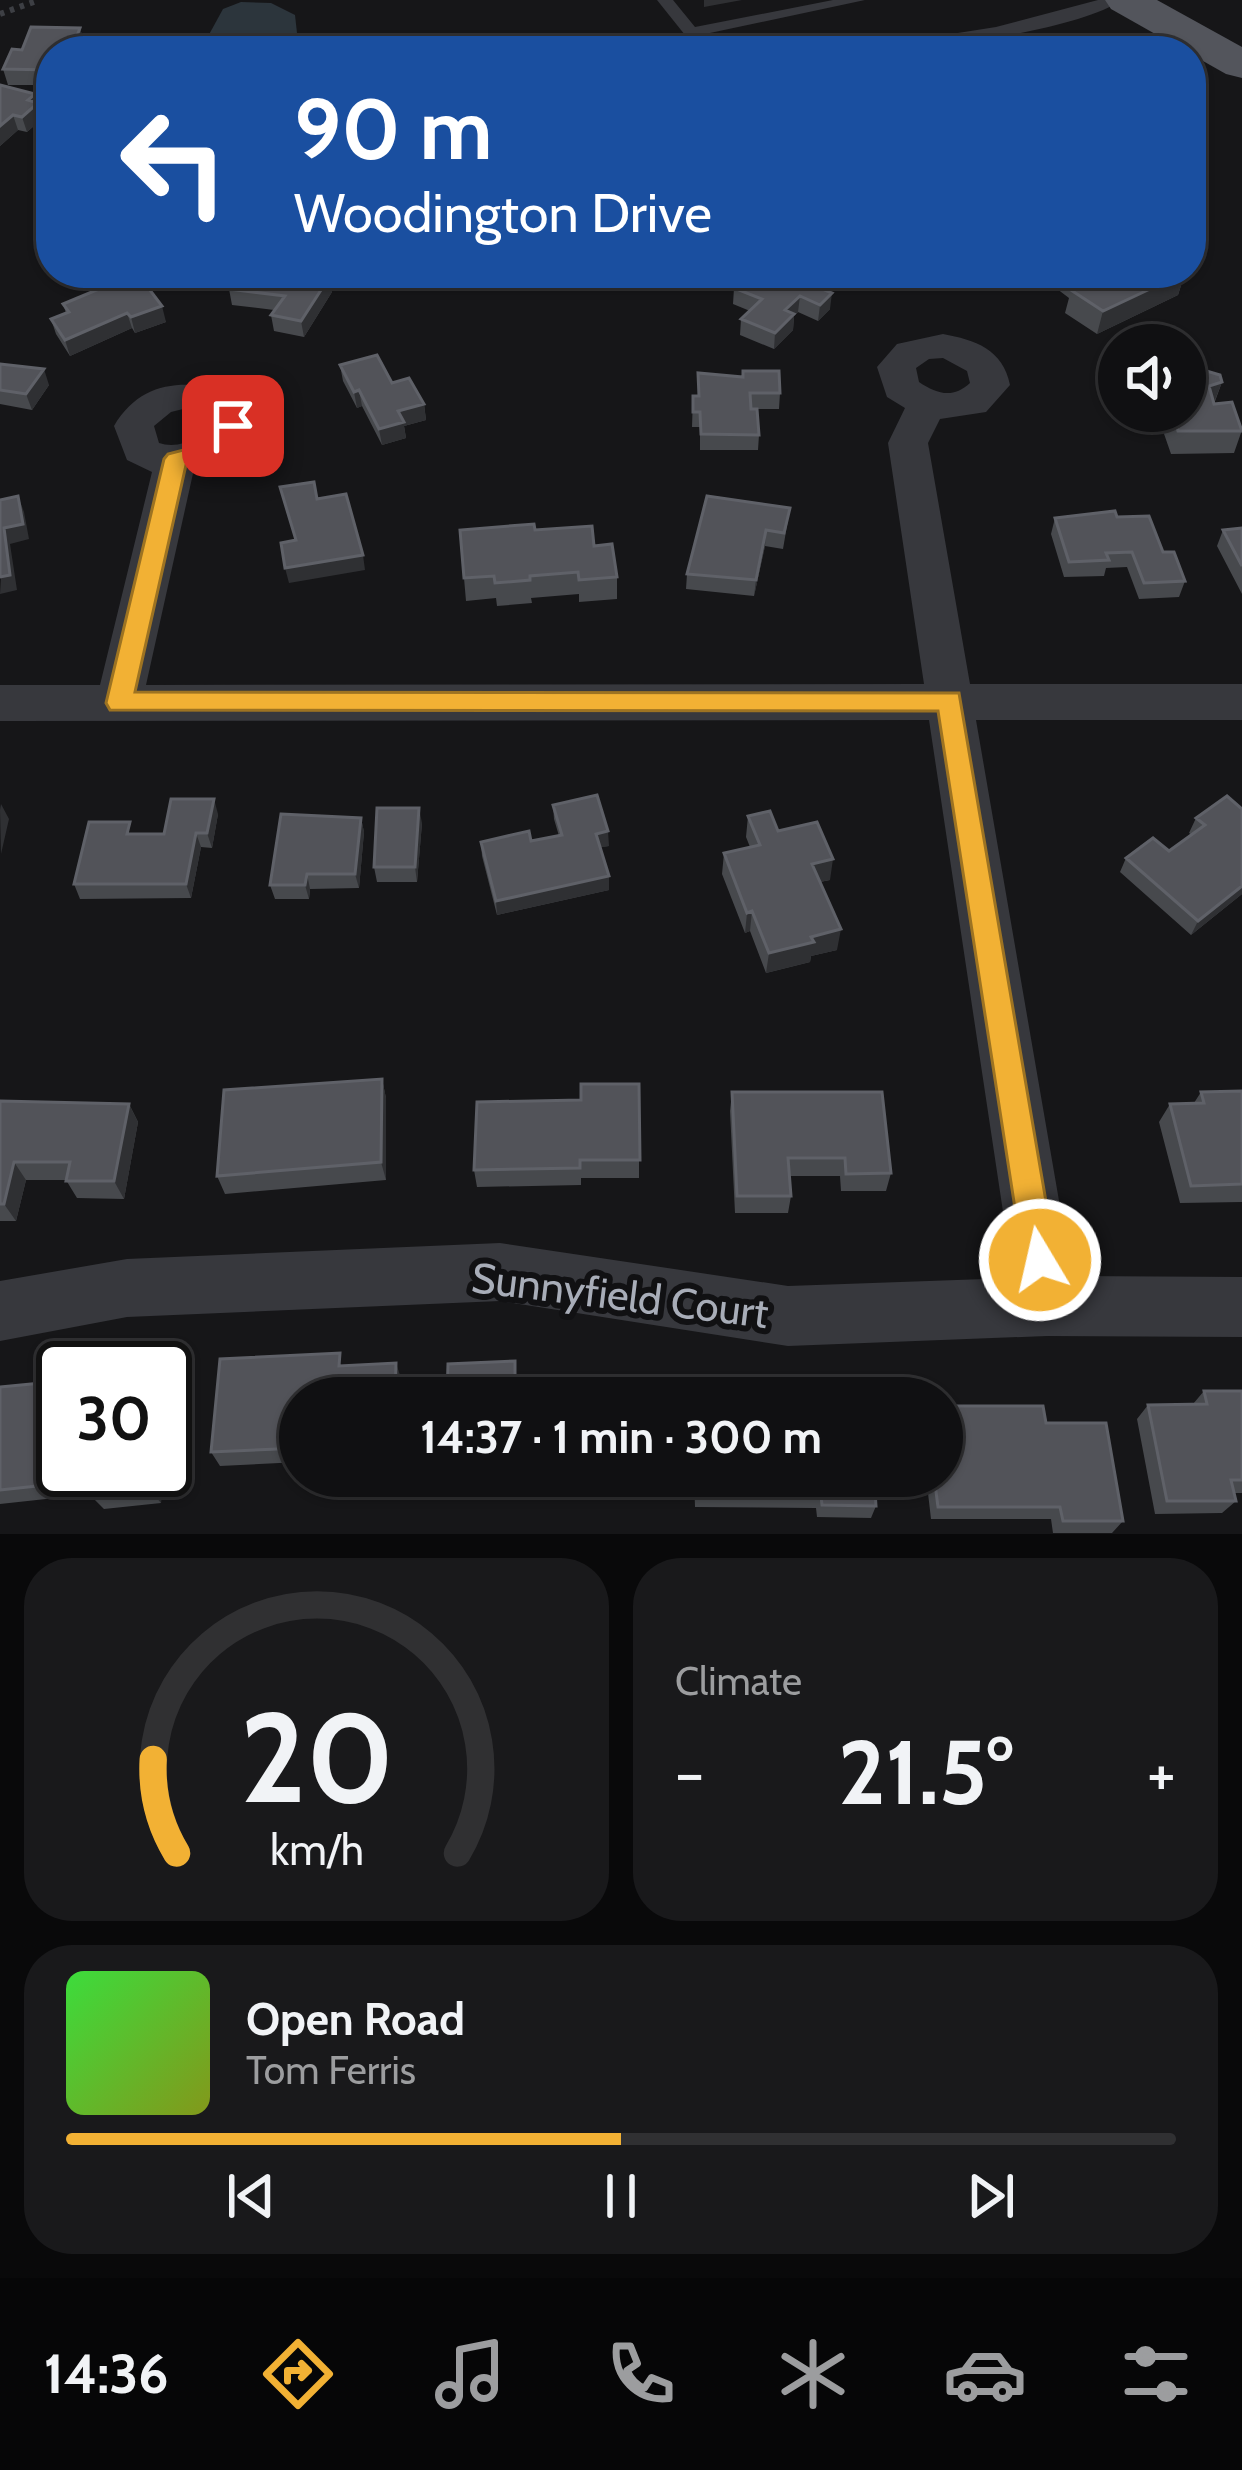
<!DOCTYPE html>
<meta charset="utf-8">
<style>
body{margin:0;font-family:Cabin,sans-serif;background:#19191b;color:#f1f3f6;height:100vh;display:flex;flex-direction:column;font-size:45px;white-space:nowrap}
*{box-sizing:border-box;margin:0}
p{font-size:39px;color:#9c9d9f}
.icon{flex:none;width:66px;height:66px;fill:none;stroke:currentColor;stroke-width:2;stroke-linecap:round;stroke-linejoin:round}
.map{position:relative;height:1534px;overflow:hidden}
.drawer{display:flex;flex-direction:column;gap:24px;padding:24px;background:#09090a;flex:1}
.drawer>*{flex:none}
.top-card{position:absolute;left:36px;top:36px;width:1170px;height:252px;border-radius:48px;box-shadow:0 3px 9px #0004,0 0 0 3px #303032;background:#1a4fa0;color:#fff;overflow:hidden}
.tools{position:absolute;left:1098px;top:324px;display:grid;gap:24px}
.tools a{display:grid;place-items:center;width:108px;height:108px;border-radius:50%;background:#101012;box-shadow:0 3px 9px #0004,0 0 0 3px #303032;font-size:60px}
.speed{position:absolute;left:36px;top:1341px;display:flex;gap:24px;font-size:60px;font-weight:700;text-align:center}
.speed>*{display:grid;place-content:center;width:156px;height:156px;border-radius:50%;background:#101012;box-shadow:0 3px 9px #0004,0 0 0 3px #303032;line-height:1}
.speed .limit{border:6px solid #111;border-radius:18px;background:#fff;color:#111}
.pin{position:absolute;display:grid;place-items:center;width:102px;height:102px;color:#fff;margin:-51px;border-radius:24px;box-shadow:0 6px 18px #0006}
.me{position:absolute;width:132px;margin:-66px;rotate:351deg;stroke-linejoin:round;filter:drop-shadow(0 0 9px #0008)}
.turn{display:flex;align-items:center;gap:42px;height:252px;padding:0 60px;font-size:54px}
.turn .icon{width:156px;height:156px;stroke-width:2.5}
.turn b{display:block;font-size:84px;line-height:102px}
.big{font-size:90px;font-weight:800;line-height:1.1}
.drawer .tile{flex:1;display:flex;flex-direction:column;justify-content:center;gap:18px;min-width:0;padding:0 42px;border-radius:48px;background:#19191b}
.drawer .dial{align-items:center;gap:0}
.dial svg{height:312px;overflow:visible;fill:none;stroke:#303032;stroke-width:7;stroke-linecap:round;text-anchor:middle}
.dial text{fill:#f1f3f6;stroke:none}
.song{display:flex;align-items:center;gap:36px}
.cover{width:144px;height:144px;border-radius:18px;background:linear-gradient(135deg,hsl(120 70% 55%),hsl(70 70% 35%))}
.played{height:12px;border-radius:6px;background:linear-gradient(90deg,#f2b134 50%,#303032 50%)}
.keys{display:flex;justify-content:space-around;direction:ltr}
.heat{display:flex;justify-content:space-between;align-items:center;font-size:66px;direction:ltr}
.drawer .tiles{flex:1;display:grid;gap:24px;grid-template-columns:1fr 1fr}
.tile:last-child{grid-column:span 2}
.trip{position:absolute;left:279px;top:1377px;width:684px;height:120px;border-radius:60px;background:#101012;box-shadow:0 3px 9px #0004,0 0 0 3px #303032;font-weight:800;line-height:120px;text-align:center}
.dock{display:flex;height:192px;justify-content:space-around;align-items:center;background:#060607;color:#9c9d9f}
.dock .icon{width:84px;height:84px}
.dock .active{color:#f2b134}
.dock b{font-size:54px;color:#f1f3f6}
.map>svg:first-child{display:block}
.water{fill:#2c353c}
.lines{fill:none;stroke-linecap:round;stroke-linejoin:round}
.path{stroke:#3d3f44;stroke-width:6;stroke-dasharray:4.5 6;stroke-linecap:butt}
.service{fill:#37383d;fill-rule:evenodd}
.minor{fill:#37383d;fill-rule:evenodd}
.primary{fill:#53555c;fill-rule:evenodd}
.wall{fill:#47494d}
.shaded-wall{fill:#2f3033}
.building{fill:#525359;stroke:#5f6168;stroke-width:3}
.route{fill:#f2b134;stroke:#9d7322;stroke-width:3}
.labels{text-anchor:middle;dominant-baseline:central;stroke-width:12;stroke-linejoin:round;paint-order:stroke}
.near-street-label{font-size:42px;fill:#a8adb8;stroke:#111113}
</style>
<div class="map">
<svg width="1242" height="1534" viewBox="0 0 1242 1534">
<rect width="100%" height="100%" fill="#161618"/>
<path class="water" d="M 241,2 L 271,3 L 295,15 L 299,51 L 200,51 L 223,9 Z"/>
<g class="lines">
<path class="path" d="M 0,14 L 39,0"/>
<path class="service" d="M 657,0 L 673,0 L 695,27 L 833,0 L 865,0 L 691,37 L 685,35 Z
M 1098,0 L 1122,0 C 1076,31 925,51 867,51 L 875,46 L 996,27 Z"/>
<path class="minor" d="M 943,334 C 975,340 1003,349 1010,385 L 986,412 L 940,419 L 928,443 L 970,684 L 1242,684 L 1242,720 L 976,720 L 1072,1276 L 1242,1277 L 1242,1337 L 1047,1336 L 788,1346 L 500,1301 L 127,1317 L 0,1341 L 0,1281 L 127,1259 L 500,1243 L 788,1286 L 1013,1278 L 929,720 L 0,721 L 0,685 L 100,685 L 152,472 L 127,460 L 114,426 C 143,377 189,380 239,393 L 255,417 C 243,447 224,459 194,469 L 146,685 L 924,684 L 888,443 L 905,408 L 887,397 L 877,367 L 897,344 ZM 943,358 L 967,371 L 970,383 C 953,399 937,394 919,382 L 916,368 L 929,359 ZM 191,407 L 215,417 C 205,437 180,450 159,443 L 154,426 L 171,412 Z"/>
<path class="primary" d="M 1105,0 L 1157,0 L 1242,47 L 1242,78 L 1226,74 L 1111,9 Z"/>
</g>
<path class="wall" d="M 80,28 L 84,43 L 81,51 L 51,51 L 51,85 L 8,85 L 3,69 L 22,50 Z
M 0,85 L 35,94 L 42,119 L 27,132 L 18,130 L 0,146 Z
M 137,273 L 166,322 L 135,333 L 132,328 L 70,356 L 56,334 L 51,319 L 66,313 L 63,304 Z
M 921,273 L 959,273 L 957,280 L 922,280 Z
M 1036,273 L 1185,273 L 1178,295 L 1097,334 L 1065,313 L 1069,298 Z
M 330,276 L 332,292 L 304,337 L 274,331 L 271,315 L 274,310 L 232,305 L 229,289 Z
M 826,276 L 824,290 L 830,309 L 818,321 L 798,312 L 794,316 L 793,330 L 774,349 L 740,335 L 741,319 L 750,311 L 733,304 L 734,288 Z
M 1118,350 L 1119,411 L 1185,411 L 1203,370 L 1222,382 L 1214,404 L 1242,430 L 1234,453 L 1171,454 L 1162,428 L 1133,428 L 1129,413 L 1114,413 L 1109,396 L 1114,378 L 1112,372 Z
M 0,364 L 49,385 L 32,410 L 0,404 Z
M 340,365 L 392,383 L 424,404 L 426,420 L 404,426 L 406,438 L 382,445 L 362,406 L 357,408 L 343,381 Z
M 698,373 L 780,393 L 779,409 L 757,409 L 759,435 L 758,450 L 700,450 L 700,427 L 692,427 L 693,396 L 698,396 Z
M 790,508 L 783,549 L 765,546 L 754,596 L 686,589 L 687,574 Z
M 1117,517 L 1163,552 L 1185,581 L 1179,597 L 1139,599 L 1127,567 L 1106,568 L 1104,576 L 1064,577 L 1051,534 L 1055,518 Z
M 1242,528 L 1242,594 L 1217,546 L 1223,530 Z
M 535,530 L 594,546 L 617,577 L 617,599 L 579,602 L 579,594 L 531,598 L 532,603 L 497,606 L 496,598 L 466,601 L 464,578 Z
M 553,805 L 609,846 L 600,847 L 609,890 L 497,915 L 482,856 L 481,842 L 531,841 L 559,836 L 554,819 Z
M 1242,809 L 1242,894 L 1191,935 L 1120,872 L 1126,858 L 1169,851 L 1192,835 L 1189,833 L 1196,818 Z
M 218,814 L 212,848 L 201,847 L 191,898 L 80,899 L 74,884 L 135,834 L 164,834 Z
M 748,816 L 778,831 L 830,880 L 820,882 L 837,950 L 811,956 L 810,962 L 766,973 L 750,931 L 745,933 L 722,874 L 724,853 L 750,847 L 746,837 Z
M 361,818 L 364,832 L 359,888 L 310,889 L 309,899 L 275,899 L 270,885 Z
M 422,823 L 417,882 L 377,882 L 374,867 Z
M 382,1079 L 386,1098 L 386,1180 L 225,1194 L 217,1176 Z
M 639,1084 L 639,1178 L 581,1178 L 581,1185 L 477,1187 L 474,1170 L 581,1100 Z
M 1242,1091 L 1242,1202 L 1180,1203 L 1159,1122 L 1170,1104 L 1194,1103 L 1201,1092 Z
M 732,1092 L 891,1173 L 886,1191 L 841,1191 L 840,1176 L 790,1176 L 791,1196 L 788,1213 L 735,1213 L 730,1111 Z
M 0,1101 L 129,1104 L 138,1122 L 124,1199 L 77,1198 L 66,1180 L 26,1180 L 16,1221 L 0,1221 Z
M 345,1366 L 401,1378 L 300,1398 L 300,1462 L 220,1466 L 211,1452 Z
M 0,1387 L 163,1470 L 161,1503 L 104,1509 L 92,1497 L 92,1494 L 0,1504 Z
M 1242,1390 L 1242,1493 L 1234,1493 L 1236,1501 L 1222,1513 L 1155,1514 L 1137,1419 L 1148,1405 L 1193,1404 L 1204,1391 Z
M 1046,1423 L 1123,1521 L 1112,1533 L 1053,1533 L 1051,1519 L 931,1519 L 926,1476 L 942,1476 Z
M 445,1476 L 630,1476 L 630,1480 L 449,1489 Z
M 694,1476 L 874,1476 L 876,1506 L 871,1518 L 817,1517 L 816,1508 L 695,1507 Z"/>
<path class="shaded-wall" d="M 704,0 L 742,0 L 704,7 Z
M 80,28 L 84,43 L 81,51 L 71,51 Z
M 35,94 L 42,119 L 27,132 L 22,117 L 28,100 Z
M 13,115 L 18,130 L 0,146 L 0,126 Z
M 1185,273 L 1178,295 L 1097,334 L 1103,311 Z
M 330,276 L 332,292 L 304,337 L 301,321 Z
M 826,276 L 824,292 L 815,286 Z
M 832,293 L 830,309 L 818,321 L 820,305 Z
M 800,296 L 798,312 L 794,316 L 793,330 L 774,349 L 775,333 L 785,310 Z
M 162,306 L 166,322 L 135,333 L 131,317 Z
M 127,313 L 132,328 L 70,356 L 65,340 Z
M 44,369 L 49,385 L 32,410 L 26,394 Z
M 1222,382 L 1213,405 L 1209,386 Z
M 359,390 L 362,406 L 357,408 L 354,392 Z
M 424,404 L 426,420 L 404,426 L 406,438 L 382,445 L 379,429 L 398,411 Z
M 18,496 L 24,512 L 29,539 L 10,544 L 17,590 L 0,594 L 4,528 Z
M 766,530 L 765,546 L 754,596 L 756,580 Z
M 363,555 L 365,570 L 289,583 L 285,568 Z
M 214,799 L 218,814 L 212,848 L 207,833 Z
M 1,804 L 9,819 L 1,854 L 0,810 Z
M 419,808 L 422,823 L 417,882 L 415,867 Z
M 361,818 L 364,832 L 359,888 L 355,874 Z
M 608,831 L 609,846 L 597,848 L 596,834 Z
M 196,833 L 201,847 L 191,898 L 186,884 Z
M 833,859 L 830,880 L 809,884 L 812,864 Z
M 307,874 L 310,889 L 309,899 L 305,885 Z
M 609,876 L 609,890 L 497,915 L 496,901 Z
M 1242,886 L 1242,894 L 1191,935 L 1198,921 Z
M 752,911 L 750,931 L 745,933 L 747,913 Z
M 841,929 L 837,950 L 811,956 L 810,962 L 766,973 L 769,953 L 811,937 Z
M 382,1079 L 386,1098 L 386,1180 L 381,1162 Z
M 129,1104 L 138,1122 L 124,1199 L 114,1181 Z
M 14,1162 L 26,1180 L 16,1221 L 4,1204 Z
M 396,1363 L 401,1378 L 400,1398 L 395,1398 Z
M 152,1470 L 163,1470 L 161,1503 L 150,1490 Z"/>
<path class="building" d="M 31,27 L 80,28 L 71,51 L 51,51 L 51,70 L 3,69 L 12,49 L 22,50 Z
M 0,85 L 35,94 L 28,100 L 38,103 L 22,117 L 13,115 L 0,126 Z
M 137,273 L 162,306 L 131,317 L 127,313 L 65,340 L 51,319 L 69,312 L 63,304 Z
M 241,273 L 313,273 L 330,276 L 301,321 L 271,315 L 285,296 L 229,289 Z
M 751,273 L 818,273 L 826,276 L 815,286 L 832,293 L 820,305 L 800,296 L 785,310 L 794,314 L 775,333 L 741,319 L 762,299 L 734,288 Z
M 1072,273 L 1184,273 L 1103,311 L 1071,290 L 1085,282 Z
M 1185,349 L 1195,349 L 1203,370 L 1220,375 L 1222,382 L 1209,386 L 1214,404 L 1232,402 L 1242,431 L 1178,431 L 1172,411 L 1185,411 Z
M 377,355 L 392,383 L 409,378 L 424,404 L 398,411 L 404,422 L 379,429 L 359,390 L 354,392 L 340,365 Z
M 0,364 L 44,369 L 26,394 L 0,390 Z
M 743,371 L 779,371 L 780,393 L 750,393 L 751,409 L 757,409 L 759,435 L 701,434 L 700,412 L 693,412 L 693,396 L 699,396 L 698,373 L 743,377 Z
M 314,482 L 317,499 L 346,494 L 363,555 L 285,568 L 281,543 L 296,540 L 280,487 Z
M 18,496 L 23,524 L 4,528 L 10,575 L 0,577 L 0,500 Z
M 707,496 L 790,508 L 784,533 L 766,530 L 756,580 L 687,574 Z
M 1115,511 L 1117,517 L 1149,516 L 1163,552 L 1174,552 L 1185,581 L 1144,583 L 1132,552 L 1106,553 L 1109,560 L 1069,562 L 1055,518 Z
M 534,524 L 535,530 L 592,526 L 594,546 L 612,544 L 617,577 L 579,580 L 578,572 L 530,576 L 530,580 L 495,583 L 494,576 L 464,578 L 460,530 Z
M 1242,528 L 1242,566 L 1223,530 Z
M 597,795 L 608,831 L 596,834 L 609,876 L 496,901 L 481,842 L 529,831 L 531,841 L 562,835 L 553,805 Z
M 1227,796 L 1242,809 L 1242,886 L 1198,921 L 1126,858 L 1153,838 L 1169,851 L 1205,825 L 1196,818 Z
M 171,799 L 214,799 L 207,833 L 196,833 L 186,884 L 74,884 L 89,822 L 130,822 L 127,834 L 164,834 Z
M 377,808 L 419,808 L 415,867 L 374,867 Z
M 770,811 L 778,831 L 817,822 L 833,859 L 812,864 L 841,929 L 811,937 L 814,942 L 769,953 L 752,911 L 747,913 L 724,853 L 760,845 L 748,816 Z
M 281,814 L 361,818 L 355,874 L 307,874 L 305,885 L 270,885 Z
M 382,1079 L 381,1162 L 217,1176 L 224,1090 Z
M 581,1084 L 639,1084 L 640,1160 L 580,1160 L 580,1168 L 474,1170 L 477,1102 L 581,1100 Z
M 1242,1091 L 1242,1184 L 1191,1186 L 1170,1104 L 1204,1103 L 1201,1092 Z
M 732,1092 L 882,1092 L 891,1173 L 846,1174 L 845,1158 L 788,1158 L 791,1196 L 737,1196 Z
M 0,1101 L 129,1104 L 114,1181 L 66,1181 L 70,1162 L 14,1162 L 4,1204 L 0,1204 Z
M 340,1353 L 339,1366 L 396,1363 L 395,1398 L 300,1398 L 300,1448 L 211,1452 L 220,1359 Z
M 515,1361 L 515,1387 L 627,1382 L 627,1398 L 447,1398 L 448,1364 Z
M 63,1381 L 63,1470 L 152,1470 L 150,1490 L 92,1497 L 93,1480 L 0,1490 L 0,1387 Z
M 1204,1391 L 1242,1391 L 1242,1480 L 1231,1480 L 1236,1501 L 1167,1501 L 1148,1405 L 1207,1404 Z
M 695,1393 L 806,1395 L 806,1398 L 695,1398 Z
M 942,1406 L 1043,1406 L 1046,1423 L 1106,1423 L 1123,1521 L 1063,1521 L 1060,1507 L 938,1507 L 934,1476 L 942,1476 Z
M 696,1476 L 874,1476 L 876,1506 L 822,1505 L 821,1496 L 696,1495 Z"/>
<path class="route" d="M 233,418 L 245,426 L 215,458 L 186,465 L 135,692 L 959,693 L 1056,1260 L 1051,1271 L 1040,1276 L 1028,1271 L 1023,1260 L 938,711 L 110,710 L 106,703 L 164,459 L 168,454 L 199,446 Z"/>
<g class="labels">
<g class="near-street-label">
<text transform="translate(620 1295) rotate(7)">Sunnyfield Court</text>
</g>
</g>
</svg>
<div class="tools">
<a><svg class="icon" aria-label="sound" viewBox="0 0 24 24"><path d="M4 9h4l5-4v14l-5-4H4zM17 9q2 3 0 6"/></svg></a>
</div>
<div class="speed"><div class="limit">30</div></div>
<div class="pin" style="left:233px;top:426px;background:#d93025"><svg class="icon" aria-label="arrive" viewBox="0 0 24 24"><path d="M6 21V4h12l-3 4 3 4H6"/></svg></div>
<svg class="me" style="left:1040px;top:1260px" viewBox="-20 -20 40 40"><circle r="17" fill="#f2b134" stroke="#fff" stroke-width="3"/><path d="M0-11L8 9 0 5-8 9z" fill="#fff"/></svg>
<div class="trip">14:37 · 1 min · 300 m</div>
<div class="top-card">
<div class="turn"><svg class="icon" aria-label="left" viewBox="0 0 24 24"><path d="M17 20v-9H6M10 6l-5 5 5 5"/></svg><div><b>90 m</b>Woodington Drive</div></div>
</div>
</div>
<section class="drawer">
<div class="tiles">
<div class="tile dial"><svg viewBox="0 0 100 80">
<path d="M14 69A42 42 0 1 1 86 69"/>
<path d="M14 69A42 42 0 0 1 8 45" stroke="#f2b134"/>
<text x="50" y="56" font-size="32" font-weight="700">20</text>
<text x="50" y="72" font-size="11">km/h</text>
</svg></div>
<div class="tile"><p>Climate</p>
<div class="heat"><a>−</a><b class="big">21.5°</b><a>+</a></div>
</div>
<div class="tile">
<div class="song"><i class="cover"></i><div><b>Open Road</b><p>Tom Ferris</p></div></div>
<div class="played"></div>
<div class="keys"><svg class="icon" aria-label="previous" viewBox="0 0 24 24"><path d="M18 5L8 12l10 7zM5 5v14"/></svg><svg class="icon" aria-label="pause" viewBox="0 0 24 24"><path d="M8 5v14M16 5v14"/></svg><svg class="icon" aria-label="next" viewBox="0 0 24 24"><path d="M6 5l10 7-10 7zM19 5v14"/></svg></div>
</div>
</div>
</section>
<nav class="dock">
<b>14:36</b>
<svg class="icon active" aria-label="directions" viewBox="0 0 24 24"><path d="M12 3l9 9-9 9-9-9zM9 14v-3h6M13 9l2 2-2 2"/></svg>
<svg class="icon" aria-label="music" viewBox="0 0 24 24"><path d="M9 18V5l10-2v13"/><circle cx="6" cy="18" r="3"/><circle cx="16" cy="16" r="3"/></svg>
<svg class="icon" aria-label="phone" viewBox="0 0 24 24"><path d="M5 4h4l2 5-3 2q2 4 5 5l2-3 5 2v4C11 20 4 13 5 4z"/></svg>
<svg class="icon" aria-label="climate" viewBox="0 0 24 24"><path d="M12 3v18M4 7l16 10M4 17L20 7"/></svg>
<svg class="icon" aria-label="car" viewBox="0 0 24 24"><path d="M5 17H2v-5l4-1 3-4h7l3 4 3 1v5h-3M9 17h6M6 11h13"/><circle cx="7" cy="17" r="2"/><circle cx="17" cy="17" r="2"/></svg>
<svg class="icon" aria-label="filters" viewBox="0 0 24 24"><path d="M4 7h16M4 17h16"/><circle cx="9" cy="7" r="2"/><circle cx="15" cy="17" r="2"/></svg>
</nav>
